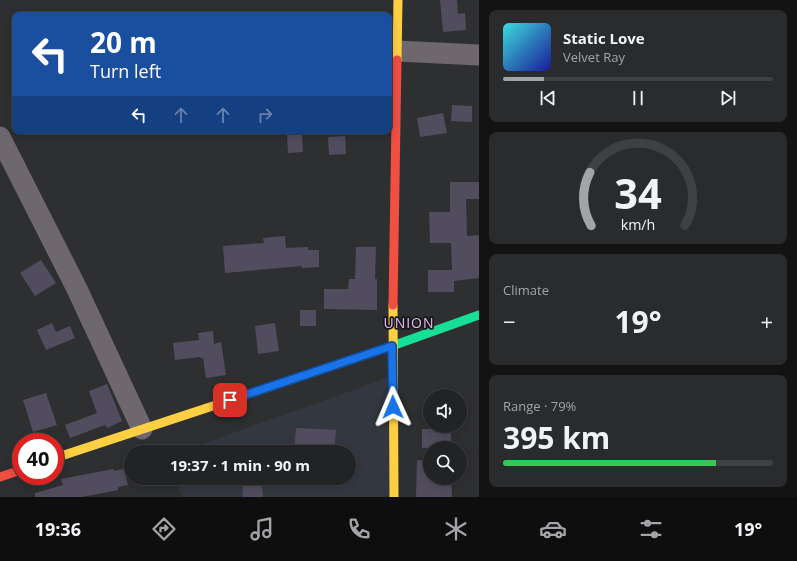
<!DOCTYPE html>
<meta charset="utf-8">
<style>
body{margin:0;font-family:"Open Sans",sans-serif;background:#2a2b2d;color:#f1f3f6;height:100vh;display:flex;flex-direction:column;font-size:15px;white-space:nowrap}
*{box-sizing:border-box;margin:0}
p{font-size:13px;color:#a2a4a7}
.icon{flex:none;width:22px;height:22px;fill:none;stroke:currentColor;stroke-width:2;stroke-linecap:round;stroke-linejoin:round}
.map{position:relative;flex:1;overflow:hidden}
.drawer{display:flex;flex-direction:column;gap:10px;padding:10px;background:#131314;width:318px}
.drawer>*{flex:none}
.guide{position:absolute;left:12px;top:12px;width:380px;height:122px;border-radius:8px;box-shadow:0 2px 10px #0003,0 0 0 1px #3f4042;background:#1a4fa0;color:#fff;overflow:hidden}
.fabs{position:absolute;left:423px;top:389px;display:grid;gap:8px}
.fabs a{display:grid;place-items:center;width:44px;height:44px;border-radius:50%;background:#222325;box-shadow:0 2px 10px #0003,0 0 0 1px #3f4042;font-size:20px}
.speed{position:absolute;left:12px;top:433px;display:flex;gap:8px;font-size:20px;font-weight:700;text-align:center}
.speed>*{display:grid;place-content:center;width:52px;height:52px;border-radius:50%;background:#222325;box-shadow:0 2px 10px #0003,0 0 0 1px #3f4042;line-height:1}
.speed .limit{border:6px solid #d22;background:#fff;color:#111}
.pin{position:absolute;display:grid;place-items:center;width:34px;height:34px;color:#fff;margin:-17px;border-radius:8px;box-shadow:0 2px 6px #0006}
.me{position:absolute;width:44px;margin:-22px;rotate:359deg;stroke-linejoin:round;filter:drop-shadow(0 0 3px #0008)}
.turn{display:flex;align-items:center;gap:14px;height:84px;padding:0 12px;font-size:18px}
.turn .icon{width:52px;height:52px;stroke-width:2.5}
.turn b{display:block;font-size:28px;line-height:34px}
.lanes{display:flex;align-items:center;height:38px;padding:0 12px;background:#0003;justify-content:center;gap:20px;direction:ltr}
.lanes .off{opacity:.35}
.big{font-size:30px;font-weight:700;line-height:1.1}
.drawer .card{flex:1;display:flex;flex-direction:column;justify-content:center;gap:6px;min-width:0;padding:0 14px;border-radius:8px;background:#2a2b2d}
.drawer .dial{align-items:center;gap:0}
.dial svg{height:104px;overflow:visible;fill:none;stroke:#3f4042;stroke-width:7;stroke-linecap:round;text-anchor:middle}
.dial text{fill:#f1f3f6;stroke:none}
.song{display:flex;align-items:center;gap:12px}
.cover{width:48px;height:48px;border-radius:6px;background:linear-gradient(135deg,hsl(180 70% 55%),hsl(240 70% 35%))}
.played{height:4px;border-radius:2px;background:linear-gradient(90deg,#a2a4a6 15%,#3f4042 15%)}
.keys{display:flex;justify-content:space-around;direction:ltr}
.heat{display:flex;justify-content:space-between;align-items:center;font-size:22px;direction:ltr}
.charge{height:6px;border-radius:3px;background:linear-gradient(90deg,#34c759 79%,#3f4042 0)}
.trip{position:absolute;left:124px;top:445px;width:232px;height:40px;border-radius:20px;background:#222325;box-shadow:0 2px 10px #0003,0 0 0 1px #3f4042;font-weight:700;line-height:40px;text-align:center}
.menu{display:flex;height:64px;justify-content:space-around;align-items:center;background:#0e0e0f;color:#a2a4a7}
.menu .icon{width:28px;height:28px}
.menu .current{color:#a2a4a6}
.menu b{font-size:18px;color:#f1f3f6}
main{display:flex;flex:1;min-height:0}
.map>svg:first-child{display:block}
.built{fill:#333840}
.building{fill:#524d5e}
.lines{fill:none;stroke-linecap:round;stroke-linejoin:round}
.street{stroke:#6f676e;stroke-width:21}
.fast{stroke:#16e098;stroke-width:9}
.slow{stroke:#ffcf43;stroke-width:9}
.jam{stroke:#f24e42;stroke-width:9}
.route-casing{stroke:#114b97;stroke-width:10}
.route{stroke:#1a73e8;stroke-width:7}
.labels{text-anchor:middle;dominant-baseline:central;stroke-width:3.5;stroke-linejoin:round;paint-order:stroke}
.quarter-label{font-size:14px;letter-spacing:1px;fill:#efbcfa;stroke:#161719}
</style>
<main>
<div class="map">
<svg width="479" height="497" viewBox="0 0 479 497">
<rect width="100%" height="100%" fill="#2e2f31"/>
<path class="built" d="M 387,378 L 391,497 L 182,497 L 174,478 L 349,478 L 349,452 L 180,452 Z"/>
<path class="building" d="M 440,0 L 457,0 L 458,14 L 465,13 L 466,30 L 443,32 Z
M 452,105 L 472,106 L 472,122 L 451,121 Z
M 443,113 L 447,133 L 420,137 L 417,118 Z
M 302,133 L 303,152 L 288,153 L 287,134 Z
M 345,136 L 346,154 L 329,155 L 328,137 Z
M 450,182 L 479,182 L 479,199 L 466,199 L 467,236 L 479,235 L 479,278 L 454,281 L 454,292 L 428,292 L 428,270 L 452,270 L 451,243 L 430,243 L 429,212 L 450,212 Z
M 285,236 L 286,248 L 308,247 L 308,250 L 319,250 L 319,267 L 302,268 L 302,266 L 225,273 L 223,246 L 264,243 L 263,238 Z
M 356,247 L 376,247 L 375,279 L 377,279 L 377,310 L 324,309 L 324,289 L 348,289 L 349,279 L 355,279 Z
M 41,260 L 56,283 L 35,296 L 20,273 Z
M 300,310 L 316,310 L 316,326 L 300,326 Z
M 52,323 L 56,332 L 70,326 L 75,338 L 46,350 L 37,330 Z
M 275,323 L 279,351 L 258,354 L 255,326 Z
M 213,331 L 214,344 L 221,342 L 226,375 L 206,378 L 203,358 L 201,358 L 200,357 L 175,360 L 173,343 L 199,340 L 198,333 Z
M 107,384 L 122,421 L 107,428 L 105,425 L 70,438 L 65,425 L 97,413 L 89,391 Z
M 46,393 L 57,425 L 33,432 L 23,400 Z
M 296,428 L 336,430 L 334,452 L 294,452 Z
M 422,429 L 451,429 L 451,448 L 422,448 Z
M 417,460 L 430,461 L 430,478 L 451,478 L 452,497 L 416,497 Z
M 114,469 L 114,471 L 124,469 L 128,485 L 118,487 L 118,490 L 82,497 L 35,497 L 35,493 L 63,485 L 61,479 Z
M 242,478 L 261,478 L 263,497 L 243,497 Z"/>
<g class="lines">
<path class="street" d="M 397,51 L 479,55
M 0,137 L 77,289 L 142,429"/>
<path class="fast" d="M 234,399 L 392,346 L 479,315"/>
<path class="slow" d="M 397,60 L 398,0
M 393,305 L 394,497
M 55,458 L 234,399"/>
<path class="jam" d="M 393,305 L 397,60
M 0,477 L 21,470"/>
</g>
<g class="lines">
<g class="route-casing">
<path id="route" d="M 230,400 L 392,346 L 393,407"/>
</g>
<use href="#route" class="route"/>
</g>
<g class="labels">
<g class="quarter-label">
<text x="409" y="322">UNION</text>
</g>
</g>
</svg>
<div class="fabs">
<a><svg class="icon" aria-label="sound" viewBox="0 0 24 24"><path d="M4 9h4l5-4v14l-5-4H4zM17 9q2 3 0 6"/></svg></a>
<a><svg class="icon" aria-label="search" viewBox="0 0 24 24"><circle cx="10" cy="10" r="6"/><path d="M15 15l6 6"/></svg></a>
</div>
<div class="speed"><div class="limit">40</div></div>
<div class="pin" style="left:230px;top:400px;background:#d93025"><svg class="icon" aria-label="arrive" viewBox="0 0 24 24"><path d="M6 21V4h12l-3 4 3 4H6"/></svg></div>
<svg class="me" style="left:393px;top:407px" viewBox="-20 -20 40 40"><path d="M0-17L14 15 0 8-14 15z" fill="#1a73e8" stroke="#fff" stroke-width="4"/></svg>
<div class="trip">19:37 · 1 min · 90 m</div>
<div class="guide">
<div class="turn"><svg class="icon" aria-label="left" viewBox="0 0 24 24"><path d="M17 20v-9H6M10 6l-5 5 5 5"/></svg><div><b>20 m</b>Turn left</div></div>
<div class="lanes"><svg class="icon" aria-label="left" viewBox="0 0 24 24"><path d="M17 20v-9H6M10 6l-5 5 5 5"/></svg><svg class="icon off" aria-label="ahead" viewBox="0 0 24 24"><path d="M12 20V5M6 11l6-6 6 6"/></svg><svg class="icon off" aria-label="ahead" viewBox="0 0 24 24"><path d="M12 20V5M6 11l6-6 6 6"/></svg><svg class="icon off" aria-label="right" viewBox="0 0 24 24"><path d="M7 20v-9h11M14 6l5 5-5 5"/></svg></div>
</div>
</div>
<section class="drawer">
<div class="card">
<div class="song"><i class="cover"></i><div><b>Static Love</b><p>Velvet Ray</p></div></div>
<div class="played"></div>
<div class="keys"><svg class="icon" aria-label="previous" viewBox="0 0 24 24"><path d="M18 5L8 12l10 7zM5 5v14"/></svg><svg class="icon" aria-label="pause" viewBox="0 0 24 24"><path d="M8 5v14M16 5v14"/></svg><svg class="icon" aria-label="next" viewBox="0 0 24 24"><path d="M6 5l10 7-10 7zM19 5v14"/></svg></div>
</div>
<div class="card dial"><svg viewBox="0 0 100 80">
<path d="M14 69A42 42 0 1 1 86 69"/>
<path d="M14 69A42 42 0 0 1 13 28" stroke="#a2a4a6"/>
<text x="50" y="56" font-size="32" font-weight="700">34</text>
<text x="50" y="72" font-size="11">km/h</text>
</svg></div>
<div class="card"><p>Climate</p>
<div class="heat"><a>−</a><b class="big">19°</b><a>+</a></div>
</div>
<div class="card"><p>Range · 79%</p><b class="big">395 km</b><div class="charge"></div></div>
</section>
</main>
<nav class="menu">
<b>19:36</b>
<svg class="icon current" aria-label="directions" viewBox="0 0 24 24"><path d="M12 3l9 9-9 9-9-9zM9 14v-3h6M13 9l2 2-2 2"/></svg>
<svg class="icon" aria-label="music" viewBox="0 0 24 24"><path d="M9 18V5l10-2v13"/><circle cx="6" cy="18" r="3"/><circle cx="16" cy="16" r="3"/></svg>
<svg class="icon" aria-label="phone" viewBox="0 0 24 24"><path d="M5 4h4l2 5-3 2q2 4 5 5l2-3 5 2v4C11 20 4 13 5 4z"/></svg>
<svg class="icon" aria-label="climate" viewBox="0 0 24 24"><path d="M12 3v18M4 7l16 10M4 17L20 7"/></svg>
<svg class="icon" aria-label="car" viewBox="0 0 24 24"><path d="M5 17H2v-5l4-1 3-4h7l3 4 3 1v5h-3M9 17h6M6 11h13"/><circle cx="7" cy="17" r="2"/><circle cx="17" cy="17" r="2"/></svg>
<svg class="icon" aria-label="filters" viewBox="0 0 24 24"><path d="M4 7h16M4 17h16"/><circle cx="9" cy="7" r="2"/><circle cx="15" cy="17" r="2"/></svg>
<b>19°</b>
</nav>
